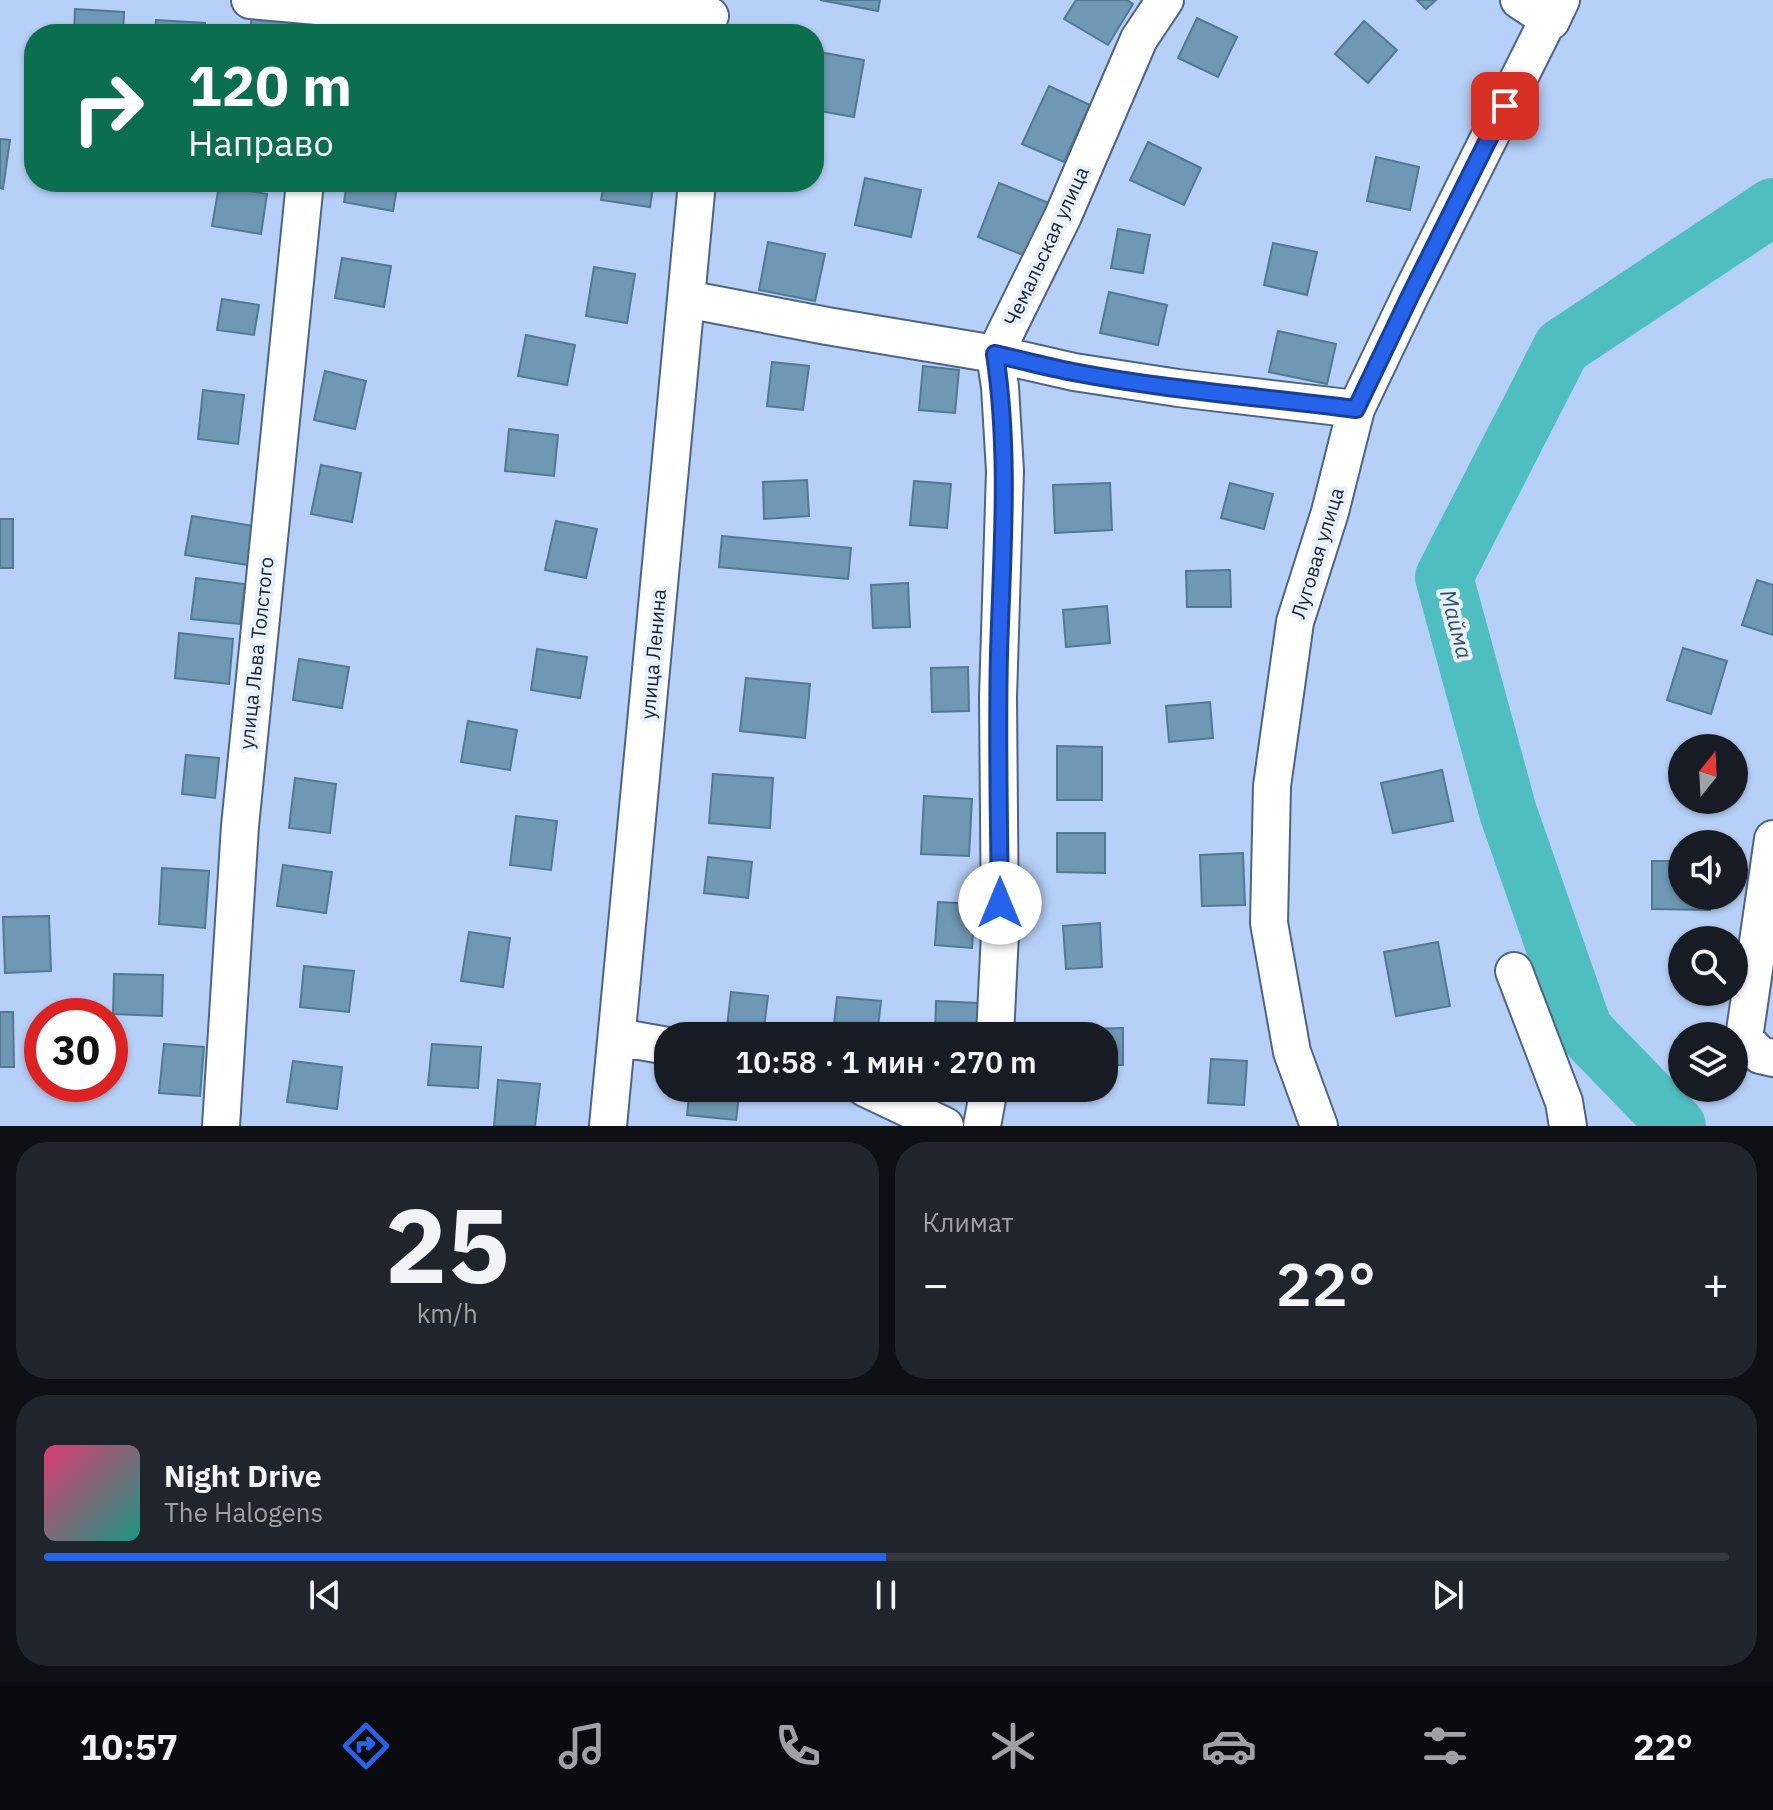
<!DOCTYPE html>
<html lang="ru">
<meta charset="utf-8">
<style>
body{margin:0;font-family:"IBM Plex Sans",sans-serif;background:#20242c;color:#f1f3f6;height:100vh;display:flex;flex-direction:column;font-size:30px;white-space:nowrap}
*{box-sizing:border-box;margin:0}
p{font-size:26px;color:#9ea1a6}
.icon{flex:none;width:44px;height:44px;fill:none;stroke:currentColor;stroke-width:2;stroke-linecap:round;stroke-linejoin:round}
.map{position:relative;height:1126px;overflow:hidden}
.side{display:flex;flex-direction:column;gap:16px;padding:16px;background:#0d0f14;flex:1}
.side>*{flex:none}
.hud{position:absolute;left:24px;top:24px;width:800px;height:168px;border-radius:32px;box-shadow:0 2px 6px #0004;background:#0b6e4f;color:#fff;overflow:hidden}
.needle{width:52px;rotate:18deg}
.controls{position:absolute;left:1668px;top:734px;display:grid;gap:16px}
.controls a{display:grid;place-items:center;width:80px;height:80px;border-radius:50%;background:#171b24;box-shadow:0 2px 6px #0004;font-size:40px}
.speed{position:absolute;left:24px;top:998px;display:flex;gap:16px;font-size:40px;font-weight:700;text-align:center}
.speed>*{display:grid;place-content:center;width:104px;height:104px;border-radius:50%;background:#171b24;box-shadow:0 2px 6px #0004;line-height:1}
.speed .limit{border:12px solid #d22;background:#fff;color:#111}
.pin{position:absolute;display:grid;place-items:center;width:68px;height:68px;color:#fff;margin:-34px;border-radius:16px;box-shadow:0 4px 12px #0006}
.me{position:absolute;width:88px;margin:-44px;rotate:0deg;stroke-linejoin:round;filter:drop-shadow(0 0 6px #0008)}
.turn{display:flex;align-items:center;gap:28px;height:168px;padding:0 32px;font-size:36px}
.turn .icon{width:104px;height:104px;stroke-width:2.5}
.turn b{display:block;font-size:56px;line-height:68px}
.big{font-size:60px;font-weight:600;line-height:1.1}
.side .card{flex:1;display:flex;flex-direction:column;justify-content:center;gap:12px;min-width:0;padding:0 28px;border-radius:32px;background:#20242c}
.side .dial{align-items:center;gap:0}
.dial b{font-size:104px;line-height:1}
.song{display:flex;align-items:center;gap:24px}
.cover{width:96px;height:96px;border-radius:12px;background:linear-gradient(135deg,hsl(340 70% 55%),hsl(170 70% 35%))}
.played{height:8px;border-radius:4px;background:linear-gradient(90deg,#2563eb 50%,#363941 50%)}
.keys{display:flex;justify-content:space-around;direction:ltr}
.heat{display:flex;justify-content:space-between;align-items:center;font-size:44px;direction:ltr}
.side .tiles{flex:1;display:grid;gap:16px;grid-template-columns:1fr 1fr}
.card:last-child{grid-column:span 2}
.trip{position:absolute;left:654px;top:1022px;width:464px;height:80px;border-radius:32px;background:#171b24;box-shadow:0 2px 6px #0004;font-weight:600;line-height:80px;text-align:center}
.tabs{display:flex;height:128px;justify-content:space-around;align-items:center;background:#090b0e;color:#9ea1a6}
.tabs .icon{width:56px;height:56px}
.tabs .selected{color:#2563eb}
.tabs b{font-size:36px;color:#f1f3f6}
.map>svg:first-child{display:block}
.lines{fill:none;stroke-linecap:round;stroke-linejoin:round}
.river{stroke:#4fbec1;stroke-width:58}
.building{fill:#6f98b4;stroke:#507993;stroke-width:2}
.minor-casing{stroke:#4d6486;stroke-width:40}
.minor{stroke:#fff;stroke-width:36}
.route-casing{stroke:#184099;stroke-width:20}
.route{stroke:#2563eb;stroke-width:14}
.labels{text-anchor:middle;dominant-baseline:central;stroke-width:8;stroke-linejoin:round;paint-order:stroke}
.street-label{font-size:20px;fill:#182130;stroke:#e8f0fc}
.water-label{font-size:22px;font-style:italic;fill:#315354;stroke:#e8f0fc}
</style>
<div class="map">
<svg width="1773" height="1126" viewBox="0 0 1773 1126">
<rect width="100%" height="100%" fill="#b6d0f7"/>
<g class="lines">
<path class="river" d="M 1677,1126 L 1584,1030 L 1508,812 L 1444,577 L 1562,347 L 1773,207"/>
</g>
<path class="building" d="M 820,0 L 880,0 L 878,11 Z
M 1076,0 L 1127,0 L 1133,4 L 1108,45 L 1064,19 Z
M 1417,0 L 1436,0 L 1426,9 Z
M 75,9 L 124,12 L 123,34 L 74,34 Z
M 252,13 L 296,19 L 295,34 L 250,34 Z
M 1197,18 L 1237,37 L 1218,77 L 1178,58 Z
M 156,20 L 205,23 L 204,34 L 155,34 Z
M 1364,21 L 1397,50 L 1368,83 L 1335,54 Z
M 814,51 L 864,60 L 854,117 L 814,110 Z
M 32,69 L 34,69 L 34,118 L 28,117 Z
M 1049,86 L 1090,105 L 1064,162 L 1022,144 Z
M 0,139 L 10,140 L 3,189 L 0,188 Z
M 1148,142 L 1201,168 L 1184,205 L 1130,180 Z
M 1376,157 L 1419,167 L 1410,210 L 1367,201 Z
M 865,178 L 921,190 L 911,237 L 855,225 Z
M 347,182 L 398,182 L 393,211 L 344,202 Z
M 604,182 L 654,182 L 650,207 L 601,200 Z
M 999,183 L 1054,205 L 1033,259 L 978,237 Z
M 219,186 L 267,194 L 261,234 L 212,226 Z
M 1118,229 L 1150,235 L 1143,273 L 1111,268 Z
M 768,242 L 825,254 L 815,301 L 759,290 Z
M 1273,243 L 1317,252 L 1307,295 L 1264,285 Z
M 342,258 L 391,266 L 384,307 L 335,298 Z
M 594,267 L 635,274 L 627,323 L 586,316 Z
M 1109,292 L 1167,305 L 1158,345 L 1100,333 Z
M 222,299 L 259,305 L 254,335 L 217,330 Z
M 1278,331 L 1336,344 L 1327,384 L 1269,372 Z
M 526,335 L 575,345 L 567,385 L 518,376 Z
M 772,362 L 809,366 L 803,410 L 767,406 Z
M 923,366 L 959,370 L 955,413 L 919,410 Z
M 325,371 L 366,381 L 355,429 L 314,420 Z
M 203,390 L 244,395 L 238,444 L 198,439 Z
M 509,429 L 558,435 L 554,476 L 505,471 Z
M 321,465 L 361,473 L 352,522 L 311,514 Z
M 807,480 L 809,516 L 764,519 L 763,482 Z
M 914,481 L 951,484 L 947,528 L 910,525 Z
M 1110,483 L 1112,530 L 1055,533 L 1053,485 Z
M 1230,483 L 1273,494 L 1264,529 L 1221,518 Z
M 192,516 L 254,526 L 248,565 L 185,555 Z
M 0,519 L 13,519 L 13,568 L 0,568 Z
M 556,521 L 597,529 L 586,578 L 545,570 Z
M 722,536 L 851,548 L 848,579 L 719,567 Z
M 1230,570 L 1231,607 L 1187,607 L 1186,571 Z
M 196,578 L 245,584 L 240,624 L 191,619 Z
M 1757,580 L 1773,585 L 1773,635 L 1742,625 Z
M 908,583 L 910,627 L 873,628 L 871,585 Z
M 1107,606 L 1110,643 L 1066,647 L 1063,610 Z
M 179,633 L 233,639 L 229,684 L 175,678 Z
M 1683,648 L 1727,661 L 1711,714 L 1667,700 Z
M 537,649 L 587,657 L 580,698 L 531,690 Z
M 299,659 L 349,667 L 342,708 L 293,700 Z
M 968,667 L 969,711 L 932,712 L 931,668 Z
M 746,678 L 810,684 L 805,738 L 740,731 Z
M 1210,702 L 1213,738 L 1169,742 L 1166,706 Z
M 468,721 L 517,730 L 510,770 L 461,762 Z
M 1057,746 L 1102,747 L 1102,800 L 1057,800 Z
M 186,755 L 219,758 L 215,798 L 182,794 Z
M 1442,770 L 1453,821 L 1393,833 L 1381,783 Z
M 713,774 L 773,778 L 770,828 L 709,823 Z
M 295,778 L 336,784 L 330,833 L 289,828 Z
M 924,796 L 972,799 L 969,856 L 921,854 Z
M 516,816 L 557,821 L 551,870 L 510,865 Z
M 1057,833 L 1105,833 L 1105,873 L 1057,872 Z
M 1243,853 L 1245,905 L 1202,906 L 1200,855 Z
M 708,857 L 752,862 L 748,898 L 704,893 Z
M 1652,861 L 1682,861 L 1682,896 L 1710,896 L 1710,910 L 1652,909 Z
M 283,865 L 332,872 L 326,913 L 277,906 Z
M 162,868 L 209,871 L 205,928 L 159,924 Z
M 938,902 L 975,904 L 972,948 L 935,945 Z
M 49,916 L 51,971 L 5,973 L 3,917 Z
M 1100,923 L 1102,967 L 1066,969 L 1063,926 Z
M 469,932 L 510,938 L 503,987 L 461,981 Z
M 1438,942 L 1450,1006 L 1396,1016 L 1384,952 Z
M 304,966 L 354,971 L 349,1012 L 300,1007 Z
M 114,974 L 163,975 L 162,1016 L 113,1014 Z
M 731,992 L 768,996 L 763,1036 L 726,1035 Z
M 837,997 L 881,1001 L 877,1036 L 833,1033 Z
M 936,1001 L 978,1003 L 977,1036 L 935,1036 Z
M 0,1012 L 13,1012 L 14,1067 L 0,1067 Z
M 1123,1028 L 1123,1065 L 1104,1065 L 1104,1036 L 1079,1036 L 1079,1029 Z
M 164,1044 L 204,1047 L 200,1096 L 159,1093 Z
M 432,1044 L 481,1047 L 478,1088 L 428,1085 Z
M 1211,1059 L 1247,1061 L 1244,1105 L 1208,1103 Z
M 293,1061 L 342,1067 L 337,1109 L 287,1102 Z
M 498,1080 L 540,1084 L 535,1126 L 494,1126 Z
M 690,1088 L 740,1088 L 736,1120 L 687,1115 Z"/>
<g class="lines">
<g class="minor-casing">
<path id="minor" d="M 250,0 L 317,6 L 710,16
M 1519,0 L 1551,21
M 686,299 L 827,326 L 995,354 L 1074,372 L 1178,388 L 1356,409
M 1773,839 L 1744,1038 L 1760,1055 L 1773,1058
M 1514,971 L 1564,1102 L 1568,1126
M 995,1036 L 1000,933 L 998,697 L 1005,471 L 1000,387 L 995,354 L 1063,216 L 1139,39 L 1165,0
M 617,1037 L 668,1046
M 865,1088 L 945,1126
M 221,1126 L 240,826 L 305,182
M 608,1126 L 697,182
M 982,1126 L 989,1088
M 1319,1126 L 1292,1052 L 1269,923 L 1272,786 L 1295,622 L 1330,512 L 1356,409 L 1410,296 L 1546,24 L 1551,21 L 1561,0"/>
</g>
<use href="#minor" class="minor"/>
</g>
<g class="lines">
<g class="route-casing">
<path id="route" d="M 1000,903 C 999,820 997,736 999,653 C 1002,553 1010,453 995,354 C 1021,360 1047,367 1073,372 C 1167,390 1262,397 1356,409 L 1410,296 L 1505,106"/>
</g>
<use href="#route" class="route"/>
</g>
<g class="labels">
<g class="street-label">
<text transform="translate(1046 246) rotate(-65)">Чемальская улица</text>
<text transform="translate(1317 553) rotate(-73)">Луговая улица</text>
<text transform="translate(256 653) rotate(-84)">улица Льва Толстого</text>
<text transform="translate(653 654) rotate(-85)">улица Ленина</text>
</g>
<g class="water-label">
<text transform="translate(1457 624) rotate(75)">Майма</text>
</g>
</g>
</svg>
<div class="controls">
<a><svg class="needle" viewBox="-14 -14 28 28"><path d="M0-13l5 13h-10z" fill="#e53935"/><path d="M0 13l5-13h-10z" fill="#9ea1a6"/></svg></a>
<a><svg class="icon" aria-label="sound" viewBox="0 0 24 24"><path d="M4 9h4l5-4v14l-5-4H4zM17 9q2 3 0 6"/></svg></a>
<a><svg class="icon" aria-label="search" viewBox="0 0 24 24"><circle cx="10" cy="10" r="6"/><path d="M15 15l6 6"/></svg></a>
<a><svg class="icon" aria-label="layers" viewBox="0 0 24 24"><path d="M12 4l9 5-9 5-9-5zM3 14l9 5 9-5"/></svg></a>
</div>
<div class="speed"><div class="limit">30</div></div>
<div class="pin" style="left:1505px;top:106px;background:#d93025"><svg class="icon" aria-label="arrive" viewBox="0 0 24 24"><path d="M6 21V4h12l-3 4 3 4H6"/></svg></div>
<svg class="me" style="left:1000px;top:903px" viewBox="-20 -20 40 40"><circle r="19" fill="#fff"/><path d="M0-13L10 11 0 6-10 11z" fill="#2563eb"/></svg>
<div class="trip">10:58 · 1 мин · 270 m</div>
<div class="hud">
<div class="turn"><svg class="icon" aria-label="right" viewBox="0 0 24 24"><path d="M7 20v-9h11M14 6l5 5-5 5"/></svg><div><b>120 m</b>Направо</div></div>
</div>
</div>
<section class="side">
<div class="tiles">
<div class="card dial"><b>25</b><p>km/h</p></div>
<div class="card"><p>Климат</p>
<div class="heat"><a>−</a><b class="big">22°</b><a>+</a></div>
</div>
<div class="card">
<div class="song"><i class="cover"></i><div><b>Night Drive</b><p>The Halogens</p></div></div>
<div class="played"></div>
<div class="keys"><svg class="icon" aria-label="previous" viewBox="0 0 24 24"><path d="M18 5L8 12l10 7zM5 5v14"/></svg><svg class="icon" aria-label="pause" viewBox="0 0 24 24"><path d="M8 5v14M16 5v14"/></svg><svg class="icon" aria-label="next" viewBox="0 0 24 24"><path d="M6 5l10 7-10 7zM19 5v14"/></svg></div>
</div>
</div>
</section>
<nav class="tabs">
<b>10:57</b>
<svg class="icon selected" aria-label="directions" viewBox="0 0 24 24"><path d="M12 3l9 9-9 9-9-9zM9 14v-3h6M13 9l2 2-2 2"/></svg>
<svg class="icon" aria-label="music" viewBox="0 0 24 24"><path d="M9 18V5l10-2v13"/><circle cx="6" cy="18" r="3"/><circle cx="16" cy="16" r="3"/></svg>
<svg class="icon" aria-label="phone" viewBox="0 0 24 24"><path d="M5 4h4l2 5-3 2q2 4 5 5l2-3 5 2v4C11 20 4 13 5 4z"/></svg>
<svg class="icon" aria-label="climate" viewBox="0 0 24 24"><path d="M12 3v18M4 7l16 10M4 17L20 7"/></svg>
<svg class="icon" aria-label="car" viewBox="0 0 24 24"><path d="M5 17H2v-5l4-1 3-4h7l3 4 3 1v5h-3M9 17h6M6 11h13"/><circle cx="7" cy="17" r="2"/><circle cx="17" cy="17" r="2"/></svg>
<svg class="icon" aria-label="filters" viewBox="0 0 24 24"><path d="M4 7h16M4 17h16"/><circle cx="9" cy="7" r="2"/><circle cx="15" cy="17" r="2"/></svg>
<b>22°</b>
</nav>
